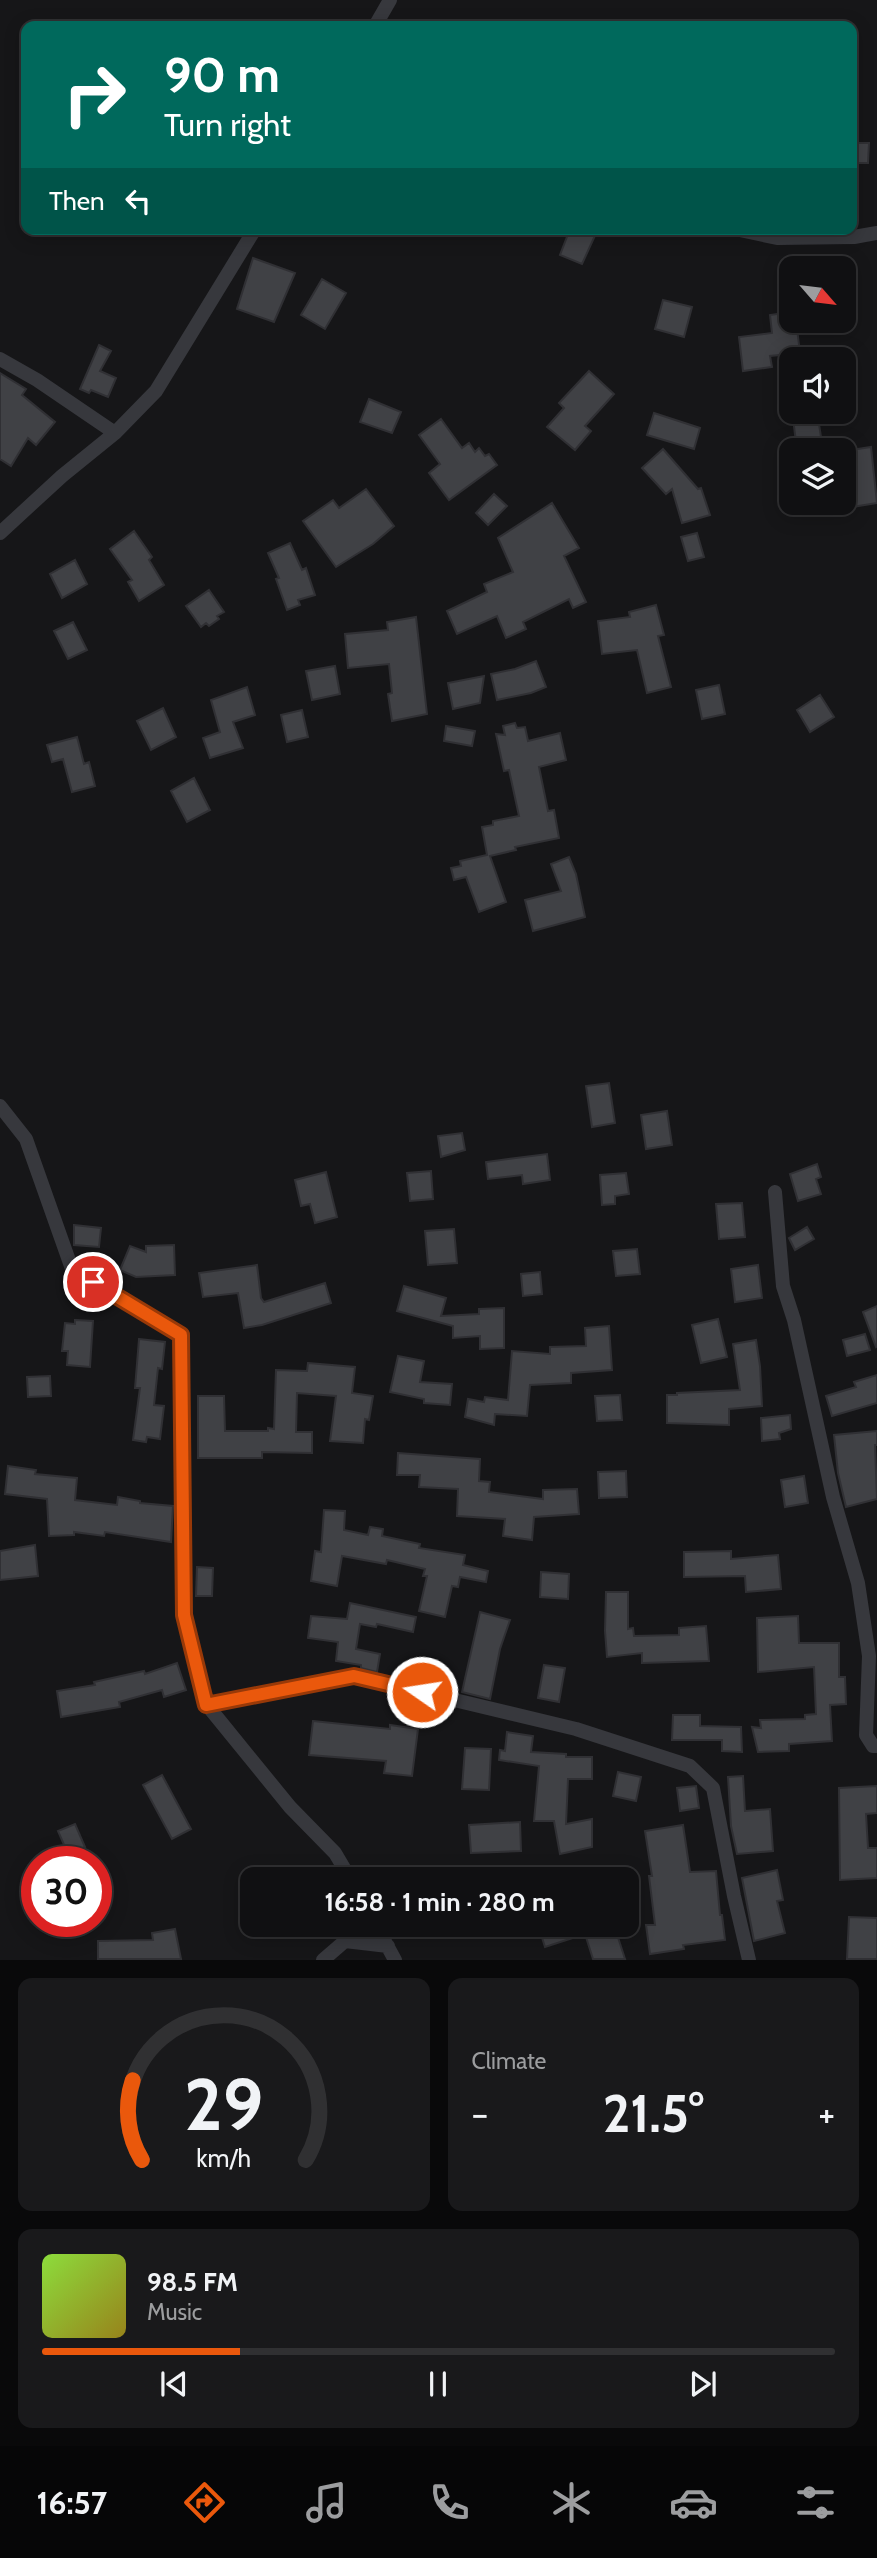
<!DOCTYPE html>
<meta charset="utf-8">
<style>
body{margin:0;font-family:Cabin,sans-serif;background:#19191b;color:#f1f3f6;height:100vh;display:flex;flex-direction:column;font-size:26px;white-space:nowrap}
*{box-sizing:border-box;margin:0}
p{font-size:23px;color:#9c9d9f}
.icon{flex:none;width:38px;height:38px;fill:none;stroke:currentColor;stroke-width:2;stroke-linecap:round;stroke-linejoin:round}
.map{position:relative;height:1960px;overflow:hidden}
.sheet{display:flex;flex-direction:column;gap:18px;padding:18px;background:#09090a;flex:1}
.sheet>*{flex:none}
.banner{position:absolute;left:21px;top:21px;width:836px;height:214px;border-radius:14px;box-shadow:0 4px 18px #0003,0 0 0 2px #303032;background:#00695c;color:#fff;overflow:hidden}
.needle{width:46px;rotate:118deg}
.fabs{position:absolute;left:779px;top:256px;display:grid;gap:14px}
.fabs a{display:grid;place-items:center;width:77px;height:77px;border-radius:14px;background:#101012;box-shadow:0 4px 18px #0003,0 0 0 2px #303032;font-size:35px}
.speed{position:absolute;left:21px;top:1846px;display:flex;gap:14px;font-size:35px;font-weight:700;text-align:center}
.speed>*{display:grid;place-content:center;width:91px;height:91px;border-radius:50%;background:#101012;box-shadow:0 4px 18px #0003,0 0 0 2px #303032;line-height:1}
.speed .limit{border:10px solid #d22;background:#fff;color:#111}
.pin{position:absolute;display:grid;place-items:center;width:60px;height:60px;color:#fff;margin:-30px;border:4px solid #fff;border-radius:50%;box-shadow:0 2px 7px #0007}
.me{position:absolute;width:77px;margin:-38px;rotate:283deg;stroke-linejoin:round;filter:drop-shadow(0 0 5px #0008)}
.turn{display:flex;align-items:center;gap:24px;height:147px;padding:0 28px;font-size:32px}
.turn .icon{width:91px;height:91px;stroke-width:2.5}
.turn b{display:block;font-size:49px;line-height:60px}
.then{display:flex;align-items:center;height:66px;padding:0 28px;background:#0003;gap:14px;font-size:26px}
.big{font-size:52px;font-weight:800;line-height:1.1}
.sheet .tile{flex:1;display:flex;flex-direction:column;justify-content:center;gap:10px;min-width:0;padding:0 24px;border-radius:14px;background:#19191b}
.sheet .dial{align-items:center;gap:0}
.dial svg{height:182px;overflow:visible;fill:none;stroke:#303032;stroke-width:7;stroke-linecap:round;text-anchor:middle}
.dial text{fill:#f1f3f6;stroke:none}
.song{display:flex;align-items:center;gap:21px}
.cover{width:84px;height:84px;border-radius:10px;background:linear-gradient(135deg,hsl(90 70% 55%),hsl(50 70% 35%))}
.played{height:7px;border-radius:4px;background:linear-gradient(90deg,#ea580c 25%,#303032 25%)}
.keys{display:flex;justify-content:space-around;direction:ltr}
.heat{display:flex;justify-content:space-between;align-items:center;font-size:38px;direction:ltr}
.sheet .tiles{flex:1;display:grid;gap:18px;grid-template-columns:1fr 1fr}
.tile:last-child{grid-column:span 2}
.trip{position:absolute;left:240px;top:1867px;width:399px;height:70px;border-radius:14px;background:#101012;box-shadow:0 4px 18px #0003,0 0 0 2px #303032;font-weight:800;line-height:70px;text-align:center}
.dock{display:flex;height:112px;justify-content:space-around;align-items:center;background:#060607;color:#9c9d9f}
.dock .icon{width:49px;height:49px}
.dock .active{color:#ea580c}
.dock b{font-size:32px;color:#f1f3f6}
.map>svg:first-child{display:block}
.building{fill:#404145;stroke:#303034;stroke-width:2}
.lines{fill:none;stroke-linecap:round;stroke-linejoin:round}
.minor{stroke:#37383d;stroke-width:14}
.route-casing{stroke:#983908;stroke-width:18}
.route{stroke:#ea580c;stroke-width:12}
</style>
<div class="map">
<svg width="877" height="1960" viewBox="0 0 877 1960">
<rect width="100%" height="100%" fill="#161618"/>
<path class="building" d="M 852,143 L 869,143 L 868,163 L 852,163 Z
M 570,229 L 598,229 L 582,264 L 560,255 Z
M 253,258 L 295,273 L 274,322 L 237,309 Z
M 322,279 L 346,293 L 325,329 L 301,315 Z
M 663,300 L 692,307 L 684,337 L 655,329 Z
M 791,312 L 791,320 L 796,320 L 800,353 L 770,356 L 772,367 L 743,371 L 739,337 L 772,333 L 770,315 Z
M 99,345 L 111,351 L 100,371 L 116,378 L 108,397 L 91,390 L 89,393 L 80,389 Z
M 589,371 L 614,394 L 585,426 L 591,431 L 575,450 L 547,427 L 564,408 L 559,403 Z
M 0,373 L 26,389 L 22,395 L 55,422 L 36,445 L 28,438 L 11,466 L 0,459 Z
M 369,399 L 401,412 L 392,433 L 360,422 Z
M 792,411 L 817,411 L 823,450 L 797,450 Z
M 654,413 L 700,428 L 694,449 L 647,435 Z
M 441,419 L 462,448 L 469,443 L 475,452 L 479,448 L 485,456 L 489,454 L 497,465 L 449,500 L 429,473 L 440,464 L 419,435 Z
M 871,447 L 877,503 L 852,507 L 844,451 Z
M 663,449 L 698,489 L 701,488 L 710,515 L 682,523 L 672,489 L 666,494 L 642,468 Z
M 366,489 L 394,526 L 373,544 L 336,567 L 303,521 L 333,500 L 339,508 Z
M 494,494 L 507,506 L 488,525 L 476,513 Z
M 552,503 L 579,548 L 564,556 L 586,602 L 573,608 L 569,599 L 523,622 L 526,629 L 506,638 L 497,616 L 457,634 L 447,611 L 487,592 L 484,584 L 513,572 L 498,538 Z
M 134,531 L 152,557 L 149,560 L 164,585 L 139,601 L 128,582 L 132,580 L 110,549 Z
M 697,533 L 704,557 L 688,561 L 681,537 Z
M 290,543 L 302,570 L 306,568 L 315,595 L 298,600 L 300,605 L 287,610 L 276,579 L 279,578 L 268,553 Z
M 75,560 L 87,584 L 62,598 L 50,574 Z
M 209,590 L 224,612 L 217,616 L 219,619 L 209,626 L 206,623 L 201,627 L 186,606 Z
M 656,605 L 664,635 L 658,636 L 671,687 L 647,693 L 637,650 L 602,654 L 598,621 L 630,617 L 629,612 Z
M 416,617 L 427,714 L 392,721 L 388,694 L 392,693 L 389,664 L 348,668 L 345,634 L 388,630 L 387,622 Z
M 73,622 L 87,650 L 68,659 L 54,631 Z
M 536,661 L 546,687 L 531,693 L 497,700 L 491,674 L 515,669 Z
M 335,666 L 340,694 L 312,700 L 306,671 Z
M 484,676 L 480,703 L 453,709 L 448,683 Z
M 719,685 L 725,714 L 702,719 L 696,690 Z
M 247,687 L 255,715 L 233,722 L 243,748 L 210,758 L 203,738 L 220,732 L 211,700 Z
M 820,695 L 834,717 L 810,732 L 797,710 Z
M 163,708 L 176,737 L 151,750 L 137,721 Z
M 302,710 L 308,737 L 287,742 L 281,715 Z
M 515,723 L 517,728 L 525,727 L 528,741 L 560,733 L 566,760 L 539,767 L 548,811 L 554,810 L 559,838 L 515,847 L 516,850 L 490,856 L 506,902 L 479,912 L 466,877 L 454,880 L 451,868 L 461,866 L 460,861 L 487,855 L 482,827 L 493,825 L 493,821 L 519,816 L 509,770 L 504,771 L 496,734 L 505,735 L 503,726 Z
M 446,726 L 475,731 L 472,746 L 444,741 Z
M 77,737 L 84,764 L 89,762 L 95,786 L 72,792 L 63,759 L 52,762 L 47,745 Z
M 194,778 L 210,810 L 187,822 L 171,791 Z
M 569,857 L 576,874 L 585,917 L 533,931 L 525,900 L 561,891 L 551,864 Z
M 609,1083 L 615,1123 L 592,1127 L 586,1086 Z
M 667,1111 L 672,1145 L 646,1149 L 641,1115 Z
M 462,1133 L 465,1150 L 441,1157 L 438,1136 Z
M 547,1154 L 550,1180 L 523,1184 L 522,1175 L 488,1179 L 486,1162 Z
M 817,1164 L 821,1177 L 816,1179 L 821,1194 L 798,1201 L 790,1174 Z
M 431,1171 L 433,1199 L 410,1201 L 407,1173 Z
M 326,1172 L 337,1217 L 315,1223 L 310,1204 L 301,1206 L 295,1180 Z
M 626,1173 L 629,1194 L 615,1196 L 615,1204 L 602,1205 L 600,1175 Z
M 742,1203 L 745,1237 L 719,1239 L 716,1204 Z
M 74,1225 L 101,1228 L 99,1247 L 74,1245 Z
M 807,1227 L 814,1239 L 795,1250 L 789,1238 Z
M 454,1229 L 457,1263 L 428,1265 L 425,1231 Z
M 174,1245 L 175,1275 L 136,1277 L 120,1270 L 130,1246 L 146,1252 L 146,1246 Z
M 637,1249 L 640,1274 L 616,1276 L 613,1251 Z
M 257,1265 L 261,1298 L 264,1302 L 325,1283 L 331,1303 L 262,1325 L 244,1328 L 238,1293 L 203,1297 L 199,1273 Z
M 758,1265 L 762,1298 L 735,1302 L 731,1269 Z
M 540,1272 L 542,1294 L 523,1296 L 521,1274 Z
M 404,1286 L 446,1298 L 441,1316 L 479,1314 L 479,1309 L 504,1308 L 504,1348 L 480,1349 L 480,1336 L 453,1338 L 453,1326 L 397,1311 Z
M 877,1306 L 877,1346 L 876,1347 L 863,1312 Z
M 718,1319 L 727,1357 L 701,1363 L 692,1325 Z
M 75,1320 L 93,1321 L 90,1367 L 67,1365 L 68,1351 L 62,1351 L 65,1323 L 75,1324 Z
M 609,1326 L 612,1370 L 571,1373 L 571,1383 L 530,1385 L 527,1416 L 495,1414 L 494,1425 L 465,1417 L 468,1399 L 484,1402 L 485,1397 L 508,1400 L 512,1351 L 550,1354 L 550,1347 L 586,1346 L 585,1328 Z
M 865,1334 L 870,1350 L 847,1356 L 843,1340 Z
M 139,1339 L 165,1342 L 162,1369 L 158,1368 L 154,1405 L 164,1406 L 160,1439 L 147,1437 L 146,1442 L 133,1440 L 140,1388 L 135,1388 Z
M 756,1340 L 760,1366 L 762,1406 L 729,1409 L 729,1425 L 667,1423 L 667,1395 L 677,1395 L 677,1393 L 740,1390 L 733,1344 Z
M 398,1356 L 424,1361 L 420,1382 L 452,1384 L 450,1405 L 424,1403 L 424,1399 L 390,1392 Z
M 308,1363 L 355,1367 L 352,1393 L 373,1396 L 369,1420 L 365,1419 L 363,1443 L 330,1441 L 336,1396 L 297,1393 L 296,1432 L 312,1432 L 312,1453 L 262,1452 L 262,1458 L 198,1458 L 198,1396 L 224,1396 L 225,1431 L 268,1431 L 268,1428 L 274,1429 L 276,1370 L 307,1371 Z
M 877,1375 L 877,1403 L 832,1416 L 826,1396 L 856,1387 L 854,1382 Z
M 50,1376 L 51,1396 L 28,1397 L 27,1377 Z
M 620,1395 L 622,1420 L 597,1421 L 595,1396 Z
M 790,1415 L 791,1429 L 779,1433 L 780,1439 L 762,1441 L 761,1418 Z
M 877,1431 L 877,1445 L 875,1445 L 877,1499 L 846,1507 L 838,1473 L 834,1435 Z
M 398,1453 L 480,1459 L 479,1481 L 490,1482 L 489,1492 L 543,1499 L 543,1490 L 577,1489 L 579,1514 L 534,1517 L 532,1540 L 503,1536 L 505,1519 L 457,1516 L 458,1489 L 419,1487 L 420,1475 L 397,1475 Z
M 8,1466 L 36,1470 L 35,1474 L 77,1478 L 75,1500 L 117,1505 L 118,1497 L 140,1501 L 140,1503 L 173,1506 L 171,1542 L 105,1532 L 104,1536 L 74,1532 L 74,1535 L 49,1536 L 47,1499 L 5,1494 Z
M 626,1471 L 627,1497 L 599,1498 L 598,1472 Z
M 804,1476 L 808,1503 L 785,1507 L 781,1480 Z
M 324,1510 L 345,1511 L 344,1530 L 368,1535 L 370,1527 L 383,1529 L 382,1536 L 420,1544 L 419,1548 L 465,1555 L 463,1565 L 488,1571 L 486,1582 L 460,1577 L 458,1587 L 452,1586 L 445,1617 L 419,1611 L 427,1576 L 423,1576 L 425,1569 L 387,1560 L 386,1564 L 342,1556 L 337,1586 L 311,1581 L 315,1551 L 321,1552 Z
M 35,1545 L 38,1576 L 0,1580 L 0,1551 Z
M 731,1551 L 731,1559 L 778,1555 L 781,1589 L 746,1592 L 745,1576 L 684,1577 L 684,1552 Z
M 197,1567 L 213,1568 L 212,1596 L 196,1596 Z
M 541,1572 L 569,1574 L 568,1599 L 540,1597 Z
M 606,1592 L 628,1592 L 628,1629 L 633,1628 L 634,1636 L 679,1635 L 679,1628 L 706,1626 L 709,1661 L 642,1663 L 642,1653 L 607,1657 L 605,1631 Z
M 350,1603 L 416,1617 L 413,1632 L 377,1624 L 376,1627 L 360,1624 L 356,1649 L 380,1654 L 377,1672 L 361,1668 L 361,1665 L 336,1661 L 338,1642 L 308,1638 L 311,1616 L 347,1619 Z
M 480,1612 L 510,1620 L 500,1649 L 490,1699 L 462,1692 Z
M 798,1616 L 799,1643 L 839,1643 L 839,1677 L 845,1677 L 846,1704 L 830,1705 L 832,1741 L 789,1744 L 789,1751 L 758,1752 L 752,1727 L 761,1728 L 760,1720 L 805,1719 L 805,1715 L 816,1714 L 814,1667 L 758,1672 L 757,1618 Z
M 177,1663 L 186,1690 L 164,1697 L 162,1690 L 119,1702 L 120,1707 L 61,1717 L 57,1691 L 95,1685 L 94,1682 L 144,1671 L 145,1674 Z
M 544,1665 L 565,1668 L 559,1702 L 538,1698 Z
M 673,1715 L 700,1715 L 700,1726 L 741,1727 L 742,1752 L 722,1751 L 722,1740 L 672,1740 Z
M 313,1721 L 390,1729 L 390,1725 L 418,1729 L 412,1776 L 384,1773 L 386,1761 L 309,1755 Z
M 507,1732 L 533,1736 L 531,1752 L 566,1754 L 566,1757 L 592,1757 L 592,1779 L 568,1779 L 566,1824 L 592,1819 L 592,1847 L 560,1854 L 554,1821 L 534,1821 L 539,1766 L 499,1760 L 500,1750 L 505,1751 Z
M 465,1748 L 491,1749 L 489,1790 L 462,1789 Z
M 618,1772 L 641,1777 L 636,1801 L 613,1796 Z
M 162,1775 L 191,1829 L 172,1839 L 143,1785 Z
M 743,1776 L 745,1811 L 770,1809 L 773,1851 L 737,1854 L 731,1826 L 728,1777 Z
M 696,1786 L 699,1808 L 680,1811 L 677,1788 Z
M 877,1786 L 877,1813 L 866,1814 L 868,1848 L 877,1848 L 877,1878 L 840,1880 L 839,1788 Z
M 520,1822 L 521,1851 L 471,1853 L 469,1825 Z
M 75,1824 L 85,1847 L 68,1854 L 58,1831 Z
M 683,1825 L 690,1872 L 716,1871 L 720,1915 L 722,1915 L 725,1940 L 683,1945 L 684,1949 L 650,1954 L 646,1925 L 655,1925 L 649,1876 L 652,1876 L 645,1831 Z
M 777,1870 L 783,1900 L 777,1901 L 785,1933 L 754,1941 L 742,1878 Z
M 849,1917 L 877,1918 L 877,1959 L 847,1959 Z
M 538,1925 L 614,1925 L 625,1959 L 593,1959 L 585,1934 L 545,1947 Z
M 175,1929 L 181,1959 L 98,1959 L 98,1941 L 153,1940 L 152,1933 Z"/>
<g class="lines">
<path class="minor" d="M 375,26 L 390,0
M 735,229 L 777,238 L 854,237 L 877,233
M 0,359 L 37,380 L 115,433
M 0,533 L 62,476 L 115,433 L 156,391 L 255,229
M 0,1106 L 26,1139 L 72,1269 L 181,1335 L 184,1615 L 207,1705 L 290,1807 L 335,1853 L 351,1880
M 775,1192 L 783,1286 L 794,1320 L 833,1497 L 858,1583 L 869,1656 L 866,1735 L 873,1746 L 877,1746
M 207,1705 L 354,1676 L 576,1729 L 690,1766 L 713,1788 L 734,1896 L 749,1960
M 376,1925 L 395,1960
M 323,1960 L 345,1941 L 388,1946"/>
</g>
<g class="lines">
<g class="route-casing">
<path id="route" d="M 93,1282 L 181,1335 L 184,1615 L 206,1705 L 354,1676 L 422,1692"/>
</g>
<use href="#route" class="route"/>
</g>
</svg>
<div class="fabs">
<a><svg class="needle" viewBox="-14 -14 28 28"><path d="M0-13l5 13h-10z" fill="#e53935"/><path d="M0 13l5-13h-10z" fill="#9c9d9f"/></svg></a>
<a><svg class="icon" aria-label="sound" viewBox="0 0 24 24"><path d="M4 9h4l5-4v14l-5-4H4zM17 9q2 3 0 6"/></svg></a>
<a><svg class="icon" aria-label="layers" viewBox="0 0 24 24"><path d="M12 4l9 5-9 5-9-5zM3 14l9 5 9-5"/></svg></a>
</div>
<div class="speed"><div class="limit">30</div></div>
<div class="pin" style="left:93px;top:1282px;background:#d93025"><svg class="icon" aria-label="arrive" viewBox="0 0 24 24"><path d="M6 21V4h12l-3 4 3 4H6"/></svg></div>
<svg class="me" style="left:422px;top:1692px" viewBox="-20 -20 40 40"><circle r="17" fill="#ea580c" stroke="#fff" stroke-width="3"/><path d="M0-11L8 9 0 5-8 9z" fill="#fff"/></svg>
<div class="trip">16:58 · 1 min · 280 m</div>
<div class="banner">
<div class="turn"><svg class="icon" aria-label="right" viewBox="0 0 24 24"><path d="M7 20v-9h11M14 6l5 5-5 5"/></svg><div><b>90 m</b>Turn right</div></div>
<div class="then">Then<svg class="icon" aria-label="left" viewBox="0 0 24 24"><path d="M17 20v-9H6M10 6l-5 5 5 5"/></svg></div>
</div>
</div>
<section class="sheet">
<div class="tiles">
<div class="tile dial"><svg viewBox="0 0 100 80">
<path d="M14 69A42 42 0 1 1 86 69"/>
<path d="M14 69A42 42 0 0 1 10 34" stroke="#ea580c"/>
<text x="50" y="56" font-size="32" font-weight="700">29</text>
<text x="50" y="72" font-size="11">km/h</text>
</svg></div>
<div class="tile"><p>Climate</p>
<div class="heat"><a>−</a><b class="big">21.5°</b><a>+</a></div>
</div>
<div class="tile">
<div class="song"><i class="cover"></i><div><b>98.5 FM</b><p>Music</p></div></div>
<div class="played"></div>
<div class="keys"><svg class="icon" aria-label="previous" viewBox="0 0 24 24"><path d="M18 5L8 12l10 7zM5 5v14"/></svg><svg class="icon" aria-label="pause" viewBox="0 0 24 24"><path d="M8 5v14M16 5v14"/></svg><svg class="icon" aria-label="next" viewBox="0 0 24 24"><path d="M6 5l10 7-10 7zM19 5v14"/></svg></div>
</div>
</div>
</section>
<nav class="dock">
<b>16:57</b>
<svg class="icon active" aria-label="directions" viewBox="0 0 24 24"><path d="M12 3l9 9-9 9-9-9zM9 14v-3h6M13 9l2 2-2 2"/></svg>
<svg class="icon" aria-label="music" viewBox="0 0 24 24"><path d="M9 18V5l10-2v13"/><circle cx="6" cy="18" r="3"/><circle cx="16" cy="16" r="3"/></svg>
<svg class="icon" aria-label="phone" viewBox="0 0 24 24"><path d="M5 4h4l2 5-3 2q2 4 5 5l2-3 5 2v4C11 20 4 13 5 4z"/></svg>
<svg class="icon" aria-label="climate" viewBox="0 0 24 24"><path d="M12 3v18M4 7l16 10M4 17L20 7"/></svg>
<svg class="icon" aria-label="car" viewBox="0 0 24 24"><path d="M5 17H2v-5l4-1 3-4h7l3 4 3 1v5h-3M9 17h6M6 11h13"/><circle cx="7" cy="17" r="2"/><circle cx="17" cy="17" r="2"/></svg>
<svg class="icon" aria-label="filters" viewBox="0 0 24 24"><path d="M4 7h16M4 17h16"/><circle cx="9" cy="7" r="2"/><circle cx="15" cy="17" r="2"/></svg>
</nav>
